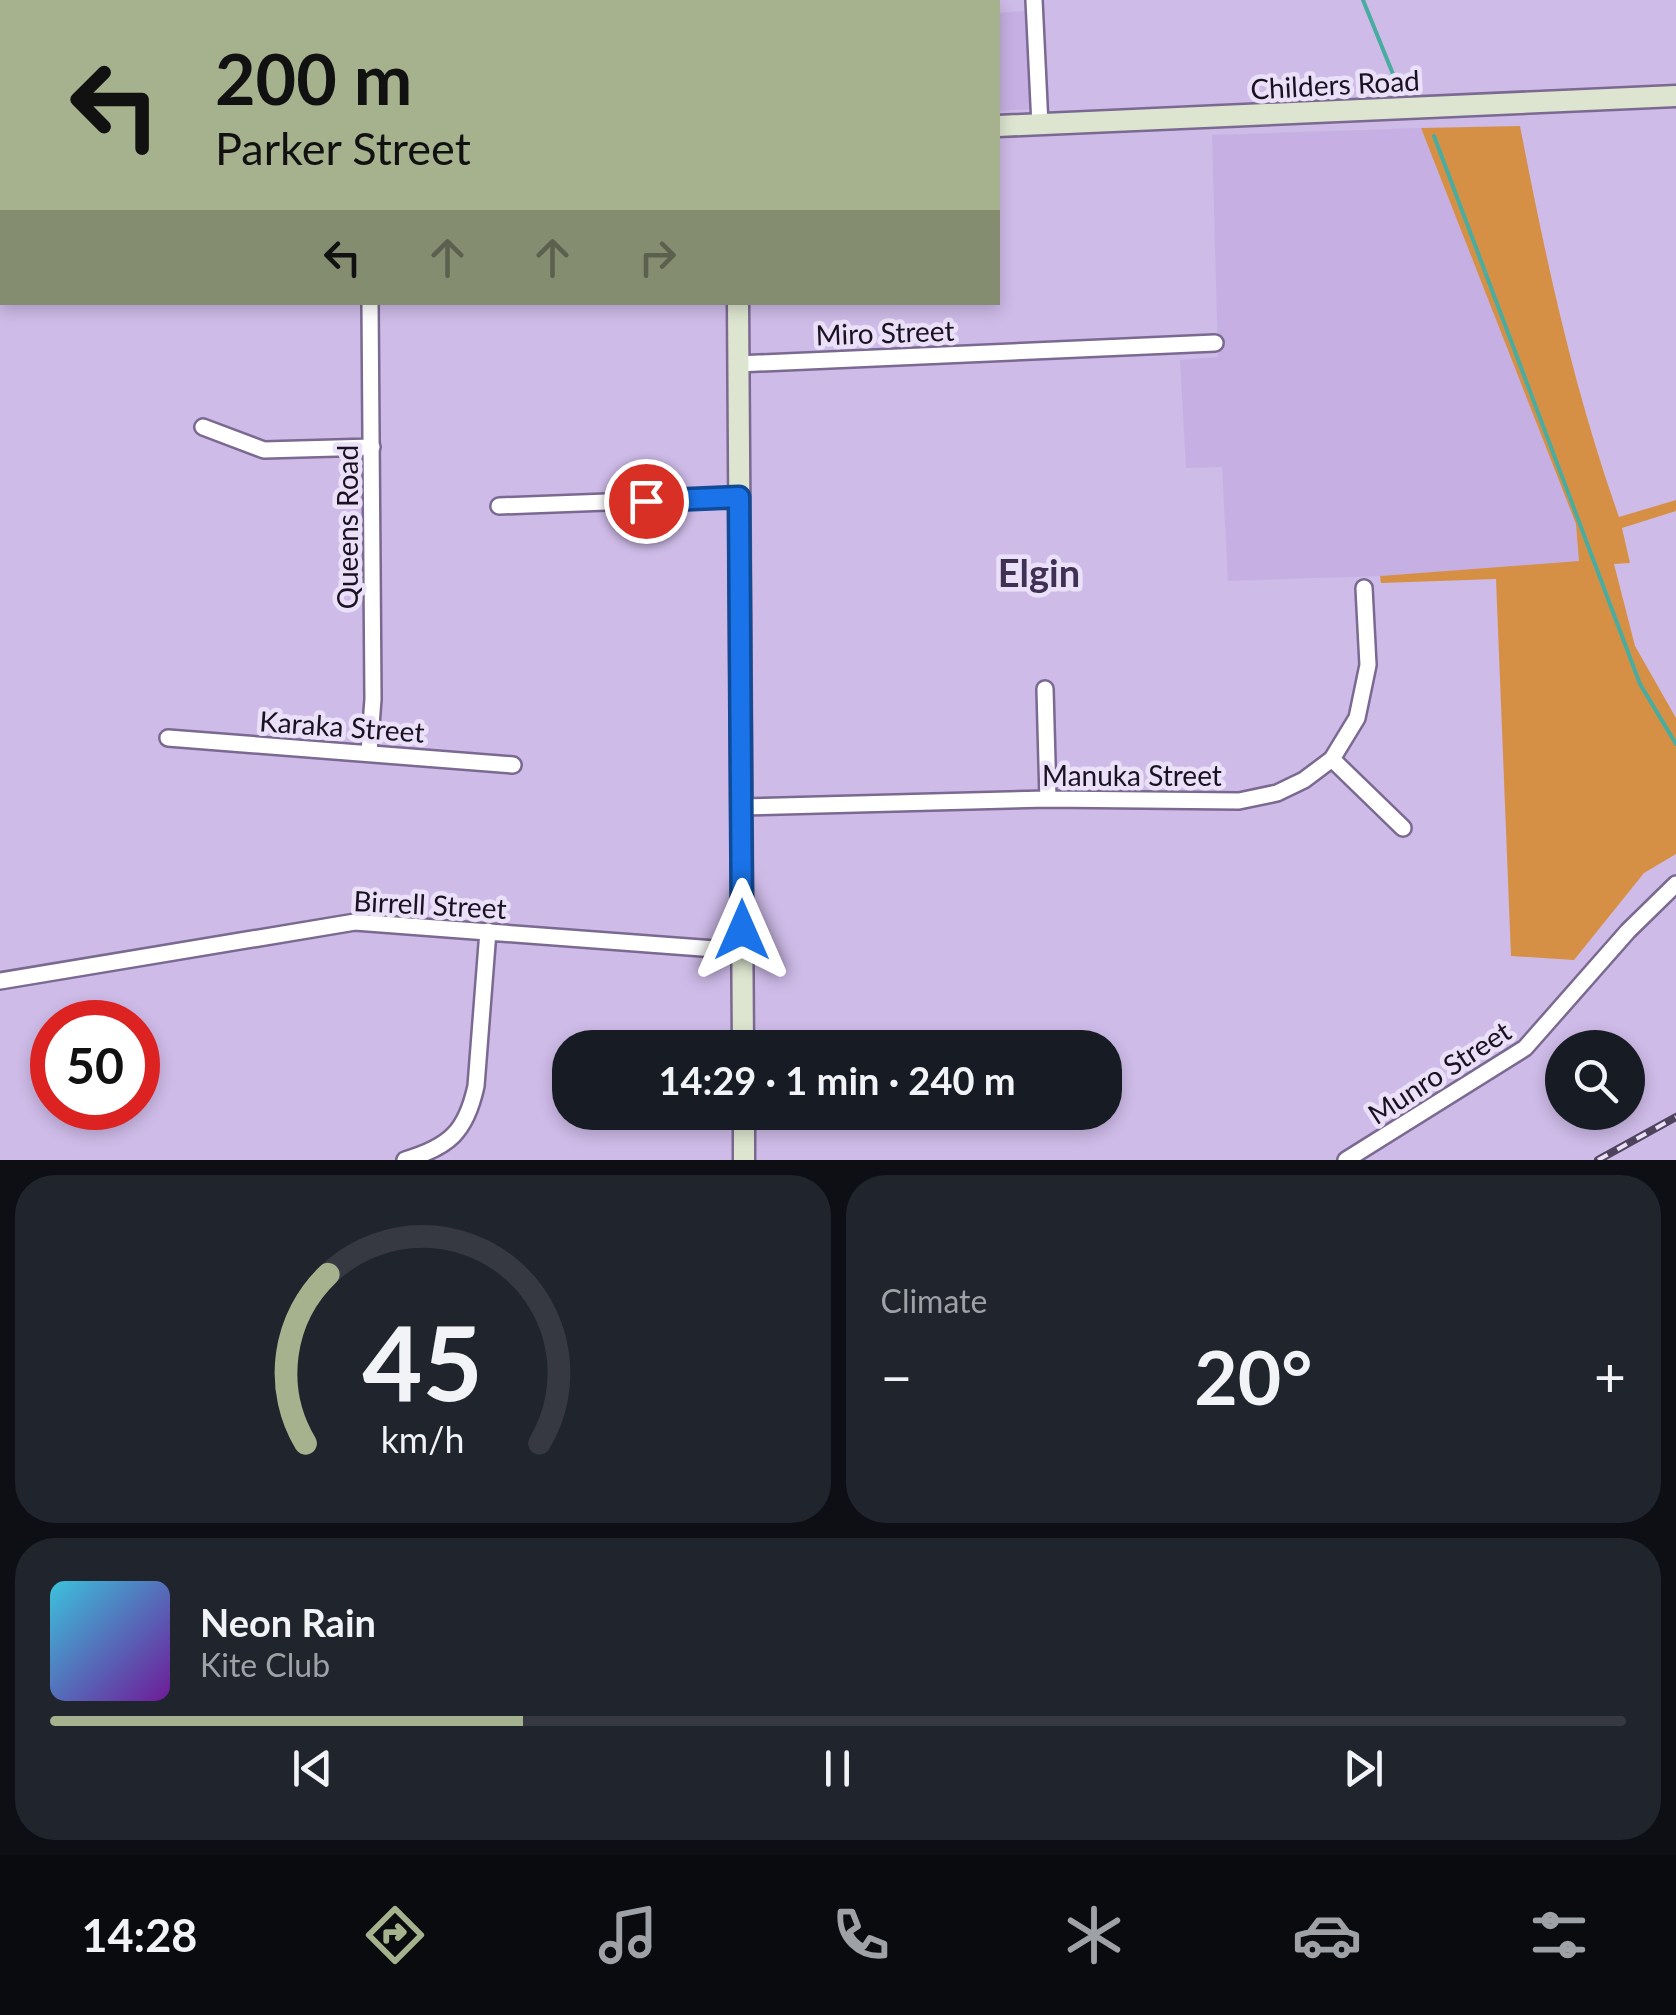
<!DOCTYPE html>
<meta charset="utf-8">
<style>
body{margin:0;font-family:Lato,sans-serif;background:#20242c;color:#f1f3f6;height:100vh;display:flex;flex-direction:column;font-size:38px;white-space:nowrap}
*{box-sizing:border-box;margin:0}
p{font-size:32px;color:#9ea1a6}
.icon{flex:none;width:55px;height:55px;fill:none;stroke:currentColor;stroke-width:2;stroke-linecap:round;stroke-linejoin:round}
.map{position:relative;height:1160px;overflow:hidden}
.details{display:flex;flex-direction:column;gap:15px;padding:15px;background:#0d0f14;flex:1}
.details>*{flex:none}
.guide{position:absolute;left:0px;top:0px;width:1000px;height:305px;box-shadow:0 5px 15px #0003;background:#a6b18d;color:#111;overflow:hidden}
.tools{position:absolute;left:1545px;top:1030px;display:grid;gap:20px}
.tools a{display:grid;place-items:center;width:100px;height:100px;border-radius:50%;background:#171b24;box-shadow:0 5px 15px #0003;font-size:50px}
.speed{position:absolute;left:30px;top:1000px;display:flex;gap:20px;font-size:50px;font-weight:700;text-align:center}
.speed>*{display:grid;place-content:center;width:130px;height:130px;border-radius:50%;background:#171b24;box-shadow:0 5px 15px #0003;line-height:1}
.speed .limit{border:15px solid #d22;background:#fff;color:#111}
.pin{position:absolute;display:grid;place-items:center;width:85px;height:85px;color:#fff;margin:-42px;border:5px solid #fff;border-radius:50%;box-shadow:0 2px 10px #0007}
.me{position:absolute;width:110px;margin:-55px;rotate:0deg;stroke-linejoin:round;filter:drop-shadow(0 0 8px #0008)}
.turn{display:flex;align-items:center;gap:35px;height:210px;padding:0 50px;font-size:45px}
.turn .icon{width:130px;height:130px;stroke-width:2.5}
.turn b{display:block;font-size:70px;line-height:85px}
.lanes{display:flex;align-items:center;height:95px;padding:0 50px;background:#0003;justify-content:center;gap:50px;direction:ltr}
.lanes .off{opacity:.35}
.big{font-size:75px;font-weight:700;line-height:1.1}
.details .widget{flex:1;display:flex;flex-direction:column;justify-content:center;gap:15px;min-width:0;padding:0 35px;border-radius:40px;background:#20242c}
.details .dial{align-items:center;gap:0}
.dial svg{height:260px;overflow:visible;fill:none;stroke:#363941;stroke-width:7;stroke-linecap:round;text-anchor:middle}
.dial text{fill:#f1f3f6;stroke:none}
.song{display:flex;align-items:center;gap:30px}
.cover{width:120px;height:120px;border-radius:15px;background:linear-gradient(135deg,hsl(190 70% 55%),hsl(280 70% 35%))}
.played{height:10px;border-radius:5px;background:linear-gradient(90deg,#a6b18d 30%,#363941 30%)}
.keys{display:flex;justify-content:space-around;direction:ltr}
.heat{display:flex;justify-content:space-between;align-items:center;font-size:55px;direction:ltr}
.details .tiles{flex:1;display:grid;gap:15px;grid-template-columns:1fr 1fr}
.widget:last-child{grid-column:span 2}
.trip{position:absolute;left:552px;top:1030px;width:570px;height:100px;border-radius:40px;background:#171b24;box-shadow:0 5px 15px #0003;font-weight:700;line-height:100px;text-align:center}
.tab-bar{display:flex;height:160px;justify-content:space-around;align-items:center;background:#090b0e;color:#9ea1a6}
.tab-bar .icon{width:70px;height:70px}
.tab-bar .on{color:#a6b18d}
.tab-bar b{font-size:45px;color:#f1f3f6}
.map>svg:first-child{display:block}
.built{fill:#c6b0e3}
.green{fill:#d69046}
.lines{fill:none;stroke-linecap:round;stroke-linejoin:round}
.stream{stroke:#48aca0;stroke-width:4}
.street-casing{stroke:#7a6991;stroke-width:20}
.secondary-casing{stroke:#7a6991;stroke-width:25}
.street{stroke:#fff;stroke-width:15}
.secondary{stroke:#dde5d0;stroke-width:20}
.rail-casing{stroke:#4f435c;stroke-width:8}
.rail{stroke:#eae1f8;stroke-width:4;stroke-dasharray:11;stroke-linecap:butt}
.route-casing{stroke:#114b97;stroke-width:25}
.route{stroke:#1a73e8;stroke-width:18}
.labels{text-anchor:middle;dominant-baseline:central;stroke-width:9;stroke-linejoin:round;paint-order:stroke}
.street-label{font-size:28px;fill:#1a1222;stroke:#eae1f8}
.district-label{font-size:38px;font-weight:bold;fill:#403054;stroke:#eae1f8}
</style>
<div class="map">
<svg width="1676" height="1160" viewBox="0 0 1676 1160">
<rect width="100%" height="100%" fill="#cebbe8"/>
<path class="built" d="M 1026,11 L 1032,109 L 998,111 L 998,13 Z
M 1421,128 L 1576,524 L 1580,562 L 1380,576 L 1228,581 L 1222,467 L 1186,468 L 1180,360 L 1218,357 L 1212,135 Z"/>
<path class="green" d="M 1520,126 C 1546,260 1573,387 1619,517 L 1676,500 L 1676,511 L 1622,528 L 1630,563 L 1614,564 L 1635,646 L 1676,718 L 1676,854 L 1644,873 L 1574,960 L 1511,956 L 1496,579 L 1381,583 L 1380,576 L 1579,561 L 1576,524 L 1421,128 Z
M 1017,1113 L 1067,1113 L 1068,1125 L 1017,1125 Z"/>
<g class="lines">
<path class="stream" d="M 1363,0 L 1395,79
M 1434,136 L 1640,684 L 1676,744"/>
<g class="street-casing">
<path id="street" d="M 18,0 L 18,2
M 1034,0 L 1040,125
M 738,364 L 1215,343
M 203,427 L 264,450 L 372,447
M 499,506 L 739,497
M 1045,689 L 1048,799
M 168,738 L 513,765
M 369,752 L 373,699 L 370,302
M 1332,759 L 1403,828
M 741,807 L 1048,799 L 1239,801 L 1277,793 L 1304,780 L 1332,759 L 1357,718 L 1368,665 L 1364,588
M 0,981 L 355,922 L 742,951
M 405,1160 C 449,1147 466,1132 476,1086 L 488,931
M 1346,1160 L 1525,1048 L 1628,931 L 1676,884"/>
</g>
<g class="secondary-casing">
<path id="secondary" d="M 735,0 L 735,2
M 998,126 L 1676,96
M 0,172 L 2,171
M 738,302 L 743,1048
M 744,1112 L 744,1160"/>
</g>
<use href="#street" class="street"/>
<use href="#secondary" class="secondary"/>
<g class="rail-casing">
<path id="rail" d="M 1598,1160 L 1676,1117"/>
</g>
<use href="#rail" class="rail"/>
</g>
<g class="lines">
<g class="route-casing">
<path id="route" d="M 646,501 L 739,497 L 742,930"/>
</g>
<use href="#route" class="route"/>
</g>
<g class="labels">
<g class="street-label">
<text transform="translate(1335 84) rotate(-3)">Childers Road</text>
<text transform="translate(885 332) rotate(-2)">Miro Street</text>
<text transform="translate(347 527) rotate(-90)">Queens Road</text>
<text transform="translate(342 726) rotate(4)">Karaka Street</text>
<text x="1132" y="775">Manuka Street</text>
<text transform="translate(430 904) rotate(3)">Birrell Street</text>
<text transform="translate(1439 1072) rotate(-33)">Munro Street</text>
</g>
<g class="district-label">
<text x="1039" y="572">Elgin</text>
</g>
</g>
</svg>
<div class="tools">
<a><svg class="icon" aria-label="search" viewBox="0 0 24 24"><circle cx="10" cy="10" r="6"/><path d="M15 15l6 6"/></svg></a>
</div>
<div class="speed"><div class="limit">50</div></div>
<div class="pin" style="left:646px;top:501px;background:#d93025"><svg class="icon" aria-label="arrive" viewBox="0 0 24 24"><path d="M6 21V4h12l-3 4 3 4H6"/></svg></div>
<svg class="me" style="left:742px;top:930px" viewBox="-20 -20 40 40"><path d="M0-17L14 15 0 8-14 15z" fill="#1a73e8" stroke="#fff" stroke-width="4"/></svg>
<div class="trip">14:29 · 1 min · 240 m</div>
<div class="guide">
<div class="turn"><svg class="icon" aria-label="left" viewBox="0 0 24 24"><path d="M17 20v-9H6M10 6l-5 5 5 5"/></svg><div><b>200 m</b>Parker Street</div></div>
<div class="lanes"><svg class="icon" aria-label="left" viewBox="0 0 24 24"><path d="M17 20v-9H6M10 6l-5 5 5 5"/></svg><svg class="icon off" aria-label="ahead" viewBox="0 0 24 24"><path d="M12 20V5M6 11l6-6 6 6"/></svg><svg class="icon off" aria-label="ahead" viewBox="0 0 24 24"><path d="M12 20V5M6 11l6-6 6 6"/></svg><svg class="icon off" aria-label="right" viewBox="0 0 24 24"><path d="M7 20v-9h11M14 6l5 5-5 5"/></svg></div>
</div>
</div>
<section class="details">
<div class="tiles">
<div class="widget dial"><svg viewBox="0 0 100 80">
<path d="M14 69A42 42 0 1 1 86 69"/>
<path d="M14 69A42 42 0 0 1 21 17" stroke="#a6b18d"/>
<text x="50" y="56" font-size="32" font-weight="700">45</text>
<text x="50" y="72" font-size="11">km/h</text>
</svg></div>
<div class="widget"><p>Climate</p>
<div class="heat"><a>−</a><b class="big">20°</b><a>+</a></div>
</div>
<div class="widget">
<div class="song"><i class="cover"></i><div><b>Neon Rain</b><p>Kite Club</p></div></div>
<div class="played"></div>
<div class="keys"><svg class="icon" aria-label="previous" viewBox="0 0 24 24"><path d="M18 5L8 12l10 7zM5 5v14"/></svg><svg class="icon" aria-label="pause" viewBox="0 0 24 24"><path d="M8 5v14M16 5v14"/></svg><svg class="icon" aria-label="next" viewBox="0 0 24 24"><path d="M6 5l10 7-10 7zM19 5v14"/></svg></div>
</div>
</div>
</section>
<nav class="tab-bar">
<b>14:28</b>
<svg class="icon on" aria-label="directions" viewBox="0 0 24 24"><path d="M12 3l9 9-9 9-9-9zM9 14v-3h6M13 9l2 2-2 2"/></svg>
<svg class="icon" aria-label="music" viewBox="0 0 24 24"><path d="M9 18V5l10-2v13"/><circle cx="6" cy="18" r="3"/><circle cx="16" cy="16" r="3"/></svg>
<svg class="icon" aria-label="phone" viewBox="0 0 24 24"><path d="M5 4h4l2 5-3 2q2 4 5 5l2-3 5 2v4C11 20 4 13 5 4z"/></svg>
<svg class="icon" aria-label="climate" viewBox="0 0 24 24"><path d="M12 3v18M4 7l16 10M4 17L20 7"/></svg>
<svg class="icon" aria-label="car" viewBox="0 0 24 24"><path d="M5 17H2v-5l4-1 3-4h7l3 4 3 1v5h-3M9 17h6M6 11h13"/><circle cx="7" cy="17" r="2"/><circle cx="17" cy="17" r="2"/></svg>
<svg class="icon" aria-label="filters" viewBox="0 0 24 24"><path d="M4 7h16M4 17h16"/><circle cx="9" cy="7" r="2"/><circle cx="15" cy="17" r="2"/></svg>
</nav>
